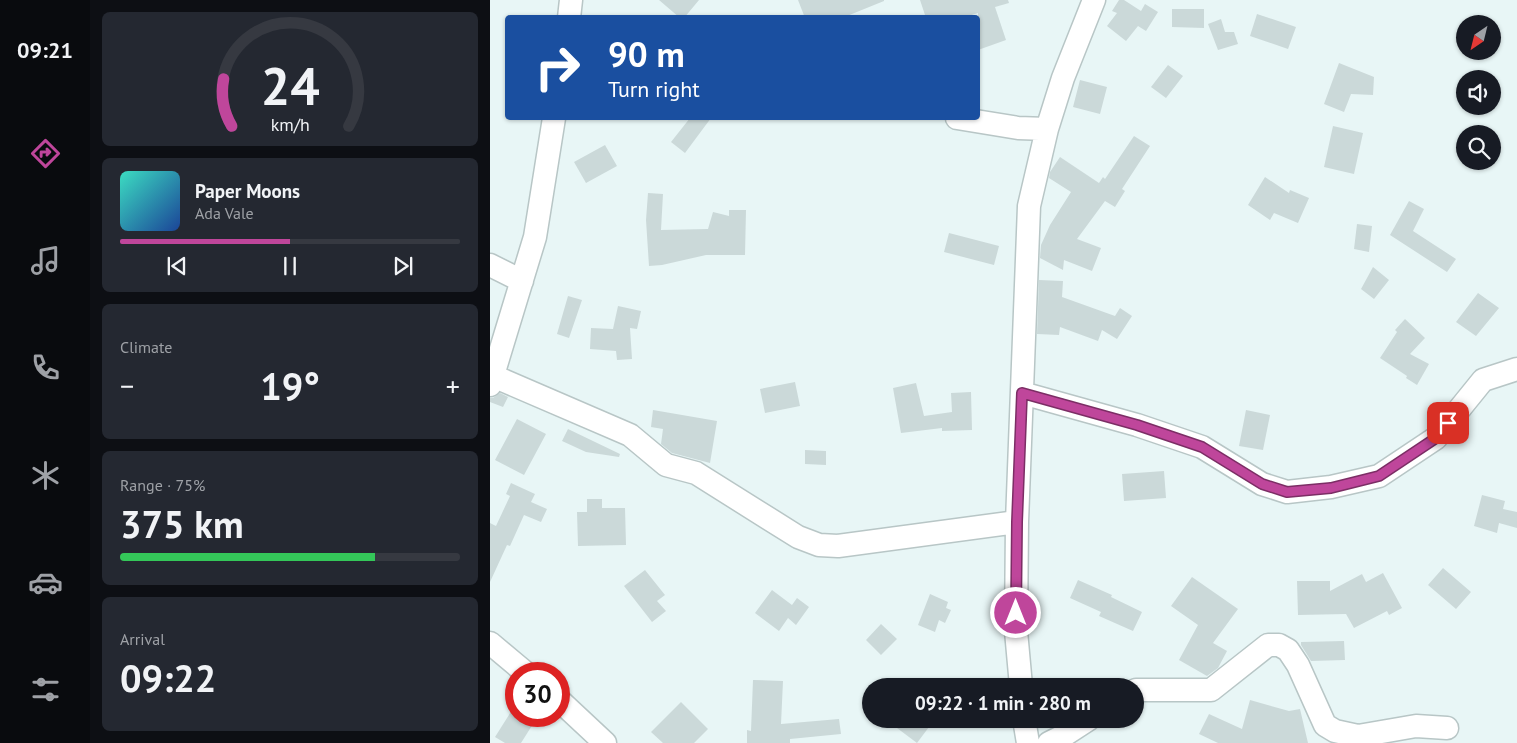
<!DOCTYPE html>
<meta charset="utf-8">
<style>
body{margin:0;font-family:"PT Sans",sans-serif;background:#242831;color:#f1f3f6;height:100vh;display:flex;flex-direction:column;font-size:19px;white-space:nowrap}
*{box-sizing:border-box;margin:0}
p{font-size:16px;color:#9ea1a6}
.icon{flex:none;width:28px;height:28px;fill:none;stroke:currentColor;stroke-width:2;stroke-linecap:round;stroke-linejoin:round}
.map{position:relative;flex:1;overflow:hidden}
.sheet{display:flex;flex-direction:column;gap:12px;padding:12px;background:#0d0f14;width:400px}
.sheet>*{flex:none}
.hud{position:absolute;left:15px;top:15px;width:475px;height:105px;border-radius:5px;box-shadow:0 1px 4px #0004;background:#1a4fa0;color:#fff;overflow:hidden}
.needle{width:32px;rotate:215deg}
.controls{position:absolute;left:966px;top:15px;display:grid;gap:10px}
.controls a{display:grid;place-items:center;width:45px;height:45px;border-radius:50%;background:#171b24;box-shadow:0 1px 4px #0004;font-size:25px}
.speed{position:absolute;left:15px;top:662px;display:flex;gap:10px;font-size:25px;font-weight:700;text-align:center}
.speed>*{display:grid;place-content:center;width:65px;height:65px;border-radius:50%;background:#171b24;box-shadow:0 1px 4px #0004;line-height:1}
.speed .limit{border:8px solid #d22;background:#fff;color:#111}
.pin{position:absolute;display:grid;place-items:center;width:42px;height:42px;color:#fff;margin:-21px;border-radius:10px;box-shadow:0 2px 8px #0006}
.me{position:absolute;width:55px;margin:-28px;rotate:0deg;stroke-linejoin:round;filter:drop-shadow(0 0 4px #0008)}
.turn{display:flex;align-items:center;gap:18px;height:105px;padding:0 20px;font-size:22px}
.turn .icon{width:65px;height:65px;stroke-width:2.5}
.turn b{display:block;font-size:35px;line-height:42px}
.big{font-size:38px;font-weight:800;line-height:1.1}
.sheet .card{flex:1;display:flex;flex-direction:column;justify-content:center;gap:8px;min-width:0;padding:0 18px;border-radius:8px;background:#242831}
.sheet .dial{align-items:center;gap:0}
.dial svg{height:130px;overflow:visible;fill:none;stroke:#363941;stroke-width:7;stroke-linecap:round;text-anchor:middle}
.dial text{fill:#f1f3f6;stroke:none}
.song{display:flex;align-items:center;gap:15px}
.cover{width:60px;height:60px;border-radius:8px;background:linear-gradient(135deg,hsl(170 70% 55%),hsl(220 70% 35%))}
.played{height:5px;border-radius:2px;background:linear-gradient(90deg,#bf469b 50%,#363941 50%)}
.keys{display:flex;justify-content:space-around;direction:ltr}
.heat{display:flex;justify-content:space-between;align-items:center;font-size:28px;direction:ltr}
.charge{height:8px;border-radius:4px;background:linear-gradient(90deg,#34c759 75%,#363941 0)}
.trip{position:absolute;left:372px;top:678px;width:282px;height:50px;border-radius:25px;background:#171b24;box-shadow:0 1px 4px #0004;font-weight:800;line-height:50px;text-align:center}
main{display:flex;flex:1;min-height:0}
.tab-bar{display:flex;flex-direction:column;width:90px;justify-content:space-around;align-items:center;background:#090b0e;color:#9ea1a6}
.tab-bar .icon{width:35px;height:35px}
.tab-bar .active{color:#bf469b}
.tab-bar b{font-size:22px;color:#f1f3f6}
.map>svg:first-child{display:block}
.building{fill:#cbd9d9}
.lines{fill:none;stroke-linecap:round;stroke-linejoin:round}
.minor-casing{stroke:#b8c6c6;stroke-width:25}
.minor{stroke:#fff;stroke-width:22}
.route-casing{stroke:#7c2e65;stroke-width:12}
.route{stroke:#bf469b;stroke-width:9}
</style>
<main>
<nav class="tab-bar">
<b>09:21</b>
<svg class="icon active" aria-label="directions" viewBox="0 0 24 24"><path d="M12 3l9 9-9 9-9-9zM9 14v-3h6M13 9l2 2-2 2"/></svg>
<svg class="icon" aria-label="music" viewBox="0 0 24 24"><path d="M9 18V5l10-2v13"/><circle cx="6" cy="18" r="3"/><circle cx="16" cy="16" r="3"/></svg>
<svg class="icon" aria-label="phone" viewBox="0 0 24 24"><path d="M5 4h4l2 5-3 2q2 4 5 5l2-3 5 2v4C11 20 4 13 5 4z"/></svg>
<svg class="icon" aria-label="climate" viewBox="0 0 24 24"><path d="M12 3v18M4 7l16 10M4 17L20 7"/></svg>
<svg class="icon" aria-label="car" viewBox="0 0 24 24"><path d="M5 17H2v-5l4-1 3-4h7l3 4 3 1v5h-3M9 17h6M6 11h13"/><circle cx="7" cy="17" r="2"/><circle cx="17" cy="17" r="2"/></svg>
<svg class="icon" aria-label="filters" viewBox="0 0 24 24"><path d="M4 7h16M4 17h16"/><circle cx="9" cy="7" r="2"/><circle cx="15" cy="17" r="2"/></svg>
</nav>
<section class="sheet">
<div class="card dial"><svg viewBox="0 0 100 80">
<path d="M14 69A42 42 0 1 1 86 69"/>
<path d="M14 69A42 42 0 0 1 9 40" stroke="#bf469b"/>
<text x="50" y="56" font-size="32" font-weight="700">24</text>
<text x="50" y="72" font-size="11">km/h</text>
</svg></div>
<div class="card">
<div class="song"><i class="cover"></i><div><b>Paper Moons</b><p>Ada Vale</p></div></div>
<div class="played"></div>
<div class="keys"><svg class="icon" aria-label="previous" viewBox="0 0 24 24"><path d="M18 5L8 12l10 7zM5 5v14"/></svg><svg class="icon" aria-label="pause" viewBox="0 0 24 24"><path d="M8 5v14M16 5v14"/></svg><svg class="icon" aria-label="next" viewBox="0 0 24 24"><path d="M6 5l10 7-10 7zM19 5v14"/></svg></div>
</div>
<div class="card"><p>Climate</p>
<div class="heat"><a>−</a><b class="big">19°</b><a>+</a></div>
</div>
<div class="card"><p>Range · 75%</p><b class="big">375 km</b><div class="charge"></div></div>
<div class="card"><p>Arrival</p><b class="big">09:22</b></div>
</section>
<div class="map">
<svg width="1027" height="743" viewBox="0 0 1027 743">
<rect width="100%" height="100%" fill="#e8f6f6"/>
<path class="building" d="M 169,0 L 209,0 L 194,18 L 190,18 Z
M 308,0 L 394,0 L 394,1 L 352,18 L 315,18 Z
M 430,0 L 518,0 L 519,3 L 505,7 L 516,40 L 488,50 L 488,13 L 472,18 L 436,18 Z
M 629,0 L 634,0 L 651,11 L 655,4 L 668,12 L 656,31 L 648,26 L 636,41 L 617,26 L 627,13 L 622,11 Z
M 682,9 L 714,9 L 714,28 L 682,27 Z
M 767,14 L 806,27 L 798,49 L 760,36 Z
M 731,19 L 735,32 L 744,32 L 748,44 L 728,50 L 718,24 Z
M 849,63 L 884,77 L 883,95 L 861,94 L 854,112 L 834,104 Z
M 678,65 L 693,76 L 676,98 L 661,87 Z
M 590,80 L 617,87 L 610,114 L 583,107 Z
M 200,118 L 221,118 L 195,153 L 181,142 Z
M 843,126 L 873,133 L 864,174 L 834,167 Z
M 644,136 L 660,146 L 632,189 L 635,191 L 625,207 L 615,201 L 587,239 L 611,248 L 602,271 L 574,260 L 573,270 L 550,258 L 551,245 L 560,225 L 581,192 L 559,178 L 560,172 L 570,157 L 609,183 L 613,177 L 615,179 Z
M 115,145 L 127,166 L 96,183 L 84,162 Z
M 775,177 L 799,193 L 800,190 L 819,198 L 808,223 L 784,213 L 780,220 L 758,205 Z
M 158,193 L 173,194 L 171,230 L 218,229 L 223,212 L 239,216 L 239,210 L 256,210 L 255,255 L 216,255 L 172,265 L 159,266 L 156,220 Z
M 919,201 L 934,209 L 923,231 L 966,259 L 957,272 L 900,235 Z
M 867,224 L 882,226 L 879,252 L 864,249 Z
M 459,233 L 509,246 L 504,265 L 454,252 Z
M 883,267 L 899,280 L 884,299 L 871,289 Z
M 549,280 L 573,281 L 572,297 L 625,316 L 630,308 L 642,316 L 627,339 L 612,330 L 608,341 L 570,327 L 569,335 L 547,334 Z
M 988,293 L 1009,308 L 986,336 L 966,322 Z
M 78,296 L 92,300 L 79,338 L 67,334 Z
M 128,306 L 151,311 L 147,329 L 140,328 L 142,359 L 127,360 L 126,351 L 100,349 L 101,328 L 123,329 Z
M 915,319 L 935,338 L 920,354 L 939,364 L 927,385 L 916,378 L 917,376 L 890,358 L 907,332 L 905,330 Z
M 305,382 L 310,406 L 275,413 L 270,389 Z
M 426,383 L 434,416 L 462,412 L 461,393 L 481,392 L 482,430 L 452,431 L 452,428 L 411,433 L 403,388 Z
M 10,393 L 18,397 L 13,407 L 0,402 L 0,398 L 3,398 Z
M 163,410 L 227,421 L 220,463 L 182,453 L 171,444 L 173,429 L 161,427 Z
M 756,410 L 780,415 L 773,450 L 749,446 Z
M 27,419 L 56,434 L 34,475 L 5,460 Z
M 78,429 L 130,454 L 129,457 L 96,452 L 72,441 Z
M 315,450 L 336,451 L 336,465 L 315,464 Z
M 674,471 L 676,498 L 634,501 L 632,474 Z
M 21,483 L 45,494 L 41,502 L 57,509 L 51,522 L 34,515 L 20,546 L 17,545 L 0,582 L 0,523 L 6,526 L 20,496 L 16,494 Z
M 992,495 L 1015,501 L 1013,509 L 1027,512 L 1027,528 L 1009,523 L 1007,533 L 984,526 Z
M 97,499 L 112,499 L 112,508 L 135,508 L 136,545 L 88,546 L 87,512 L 97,512 Z
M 953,568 L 981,592 L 966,609 L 938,585 Z
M 155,570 L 175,595 L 167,601 L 176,611 L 162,622 L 134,586 Z
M 893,573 L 912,608 L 899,615 L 897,611 L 864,628 L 856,614 L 808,615 L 807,581 L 840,581 L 840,591 L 872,574 L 876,582 Z
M 702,577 L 748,609 L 723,643 L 737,651 L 728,668 L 717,676 L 689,660 L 708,625 L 681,606 Z
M 588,580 L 622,595 L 621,597 L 652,612 L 643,631 L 609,616 L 611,612 L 580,598 Z
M 282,590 L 302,605 L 307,598 L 319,607 L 306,625 L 298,618 L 289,631 L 265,613 Z
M 440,594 L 458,602 L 456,608 L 461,610 L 455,623 L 449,620 L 445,632 L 428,625 Z
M 391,624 L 407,639 L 391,655 L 376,640 Z
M 854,641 L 855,660 L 821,661 L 811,645 L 811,642 Z
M 263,680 L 293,681 L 291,724 L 349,719 L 351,734 L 300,739 L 300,743 L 257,743 L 257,730 L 261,731 Z
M 760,700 L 799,711 L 810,709 L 818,743 L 728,743 L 709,734 L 719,714 L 752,729 Z
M 191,702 L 218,729 L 204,743 L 173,743 L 161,732 Z
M 22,710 L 26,713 L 26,716 L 32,716 L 43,724 L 31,743 L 15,743 L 5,737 Z
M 395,719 L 445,719 L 427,743 Z"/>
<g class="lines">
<g class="minor-casing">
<path id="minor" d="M 79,18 L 81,0
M 467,118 L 528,128 L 557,129
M 0,265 L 32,281
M 3,376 L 140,435 L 176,465 L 206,473 L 308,537 L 329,545 L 348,546 L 527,522
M 0,385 L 45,237 L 64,118
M 532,393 L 647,425 L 712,447 L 772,484 L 797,492 L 841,487 L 889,476 L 946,438 L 993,380 L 1027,369
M 0,643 L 37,674
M 531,686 L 526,631 L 527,522 L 539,206 L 557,129 L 573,78 L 604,0
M 646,690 L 721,690 L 778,645 L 789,645 L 798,650 L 808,665 L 835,725 L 845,731 L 868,736 L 926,726 L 957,728
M 69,700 L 115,743
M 534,719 L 538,743
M 559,743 L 573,736 L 599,719"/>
</g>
<use href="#minor" class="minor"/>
</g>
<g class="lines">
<g class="route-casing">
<path id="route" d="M 526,613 L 527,522 L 532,393 L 647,425 L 712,447 L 772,484 L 797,492 L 841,488 L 889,476 L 946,438 L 958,423"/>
</g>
<use href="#route" class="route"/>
</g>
</svg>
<div class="controls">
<a><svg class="needle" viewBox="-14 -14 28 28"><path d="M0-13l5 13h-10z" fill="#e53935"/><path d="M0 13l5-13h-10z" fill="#9ea1a6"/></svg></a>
<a><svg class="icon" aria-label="sound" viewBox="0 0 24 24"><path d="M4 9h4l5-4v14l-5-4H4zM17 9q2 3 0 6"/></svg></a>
<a><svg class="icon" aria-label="search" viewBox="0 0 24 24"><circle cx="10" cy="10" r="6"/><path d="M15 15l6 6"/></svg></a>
</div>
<div class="speed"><div class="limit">30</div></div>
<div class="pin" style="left:958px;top:423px;background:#d93025"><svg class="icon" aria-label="arrive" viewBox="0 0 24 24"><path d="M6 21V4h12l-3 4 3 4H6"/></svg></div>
<svg class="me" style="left:526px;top:613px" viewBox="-20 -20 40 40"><circle r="17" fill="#bf469b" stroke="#fff" stroke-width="3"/><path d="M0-11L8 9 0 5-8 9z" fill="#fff"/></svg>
<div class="trip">09:22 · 1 min · 280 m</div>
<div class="hud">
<div class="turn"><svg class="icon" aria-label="right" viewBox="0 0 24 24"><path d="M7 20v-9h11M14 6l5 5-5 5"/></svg><div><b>90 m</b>Turn right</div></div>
</div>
</div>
</main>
